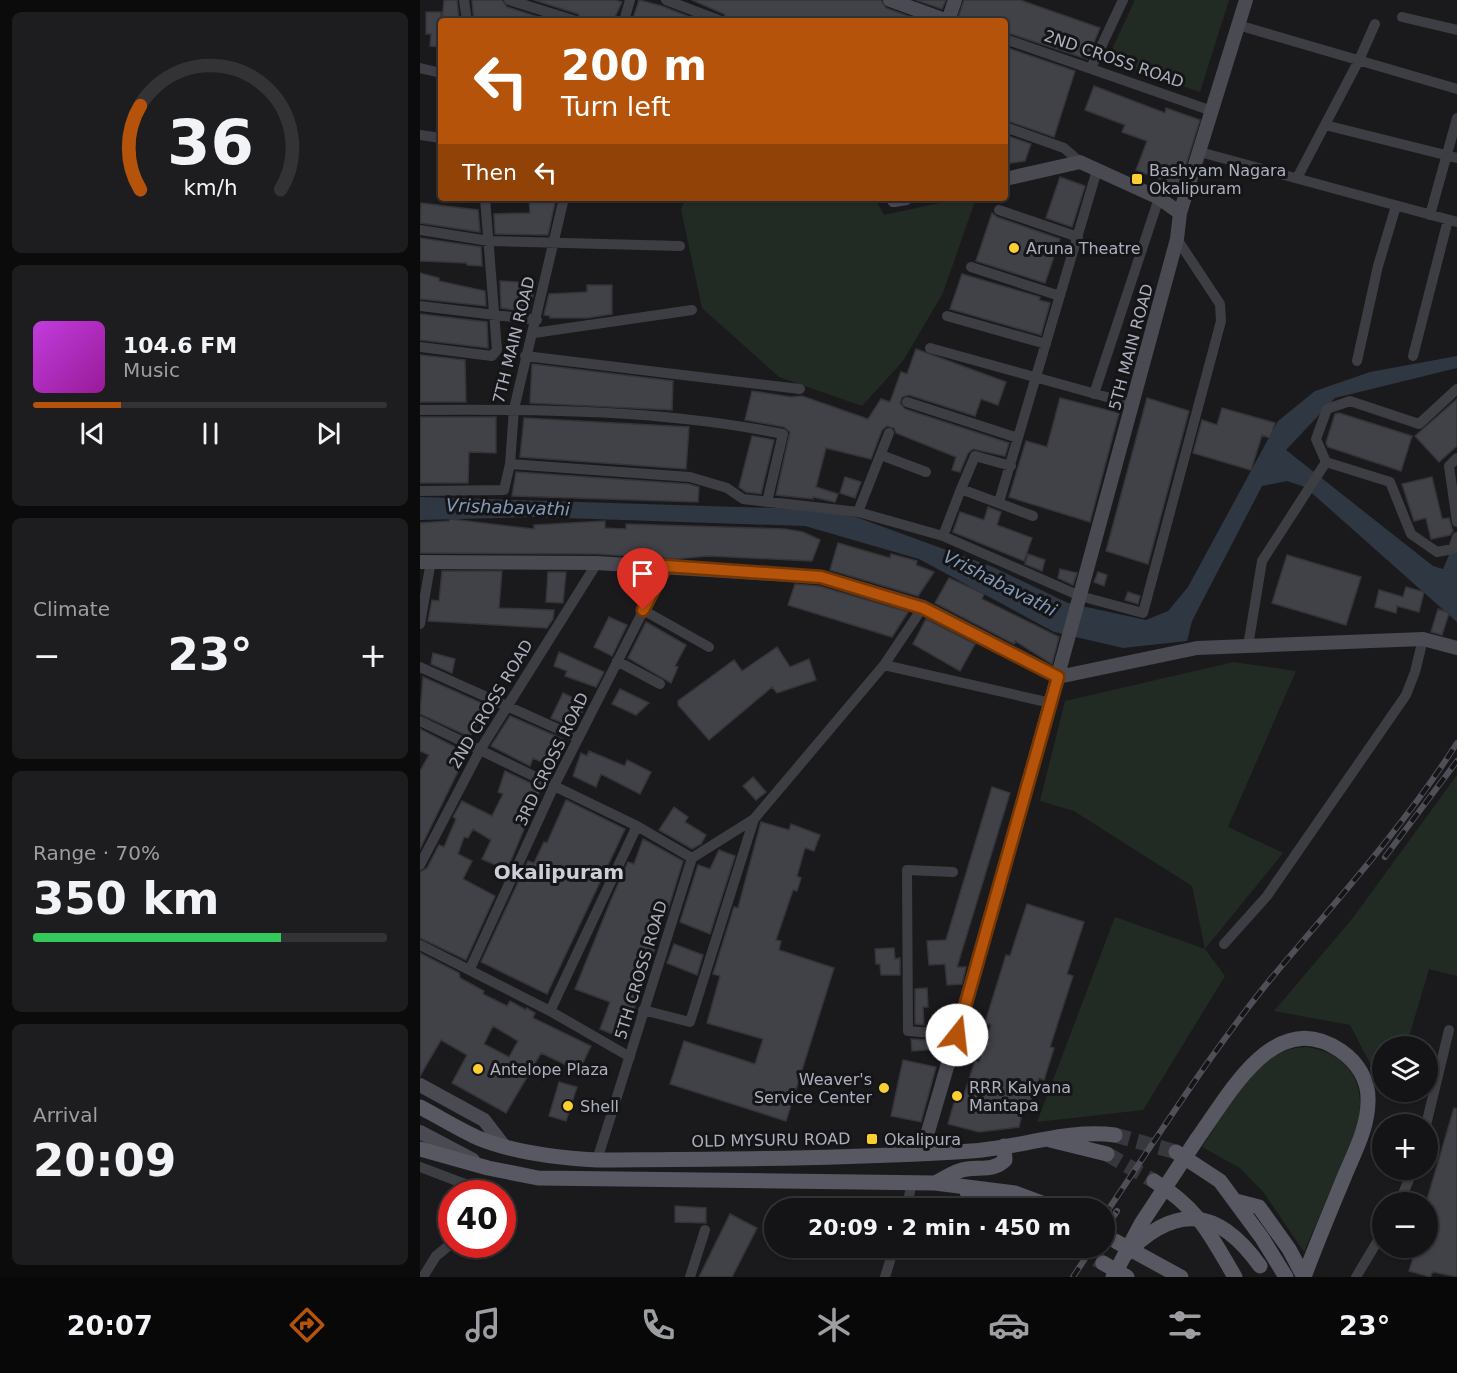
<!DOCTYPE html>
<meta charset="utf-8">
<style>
body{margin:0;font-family:"DejaVu Sans",sans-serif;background:#1d1d1f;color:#f1f3f6;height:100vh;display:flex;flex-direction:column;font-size:22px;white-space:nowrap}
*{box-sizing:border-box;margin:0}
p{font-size:20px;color:#9d9ea1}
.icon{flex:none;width:33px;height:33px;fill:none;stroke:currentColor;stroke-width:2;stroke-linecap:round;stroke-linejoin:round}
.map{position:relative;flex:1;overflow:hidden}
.side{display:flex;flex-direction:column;gap:12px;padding:12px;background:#0b0b0c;width:420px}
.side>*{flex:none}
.top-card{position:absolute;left:18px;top:18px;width:570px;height:183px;border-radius:6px;box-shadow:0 2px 4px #0004,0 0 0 2px #333335;background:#b45309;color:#fff;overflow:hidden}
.controls{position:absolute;left:952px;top:1036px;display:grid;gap:12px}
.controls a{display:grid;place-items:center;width:66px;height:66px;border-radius:50%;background:#141416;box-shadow:0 2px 4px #0004,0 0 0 2px #333335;font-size:30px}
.speed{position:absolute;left:18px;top:1180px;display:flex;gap:12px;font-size:30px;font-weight:700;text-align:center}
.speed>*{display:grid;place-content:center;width:78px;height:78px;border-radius:50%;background:#141416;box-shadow:0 2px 4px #0004,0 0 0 2px #333335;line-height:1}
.speed .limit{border:9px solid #d22;background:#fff;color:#111}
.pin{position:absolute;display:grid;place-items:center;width:51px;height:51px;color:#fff;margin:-62px -26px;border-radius:50% 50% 50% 0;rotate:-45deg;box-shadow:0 0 6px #0007}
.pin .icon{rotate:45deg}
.me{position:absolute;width:66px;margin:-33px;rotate:16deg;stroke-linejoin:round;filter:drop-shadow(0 0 4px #0008)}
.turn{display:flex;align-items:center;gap:21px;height:126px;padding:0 24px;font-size:27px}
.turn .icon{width:78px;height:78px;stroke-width:2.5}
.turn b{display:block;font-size:42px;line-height:51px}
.then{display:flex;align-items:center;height:57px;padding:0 24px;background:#0003;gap:12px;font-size:22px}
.big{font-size:45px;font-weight:600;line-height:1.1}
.side .card{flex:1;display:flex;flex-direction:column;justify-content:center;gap:9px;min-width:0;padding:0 21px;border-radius:9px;background:#1d1d1f}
.side .dial{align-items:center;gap:0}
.dial svg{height:156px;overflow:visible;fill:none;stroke:#333335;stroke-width:7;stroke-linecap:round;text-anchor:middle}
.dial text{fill:#f1f3f6;stroke:none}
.song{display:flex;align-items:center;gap:18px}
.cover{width:72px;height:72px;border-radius:9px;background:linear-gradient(135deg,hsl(290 70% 55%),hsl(300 70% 35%))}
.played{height:6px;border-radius:3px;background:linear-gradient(90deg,#b45309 25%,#333335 25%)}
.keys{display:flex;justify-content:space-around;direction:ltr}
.heat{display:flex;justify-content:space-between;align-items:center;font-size:33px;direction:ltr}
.charge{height:9px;border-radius:4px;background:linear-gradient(90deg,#34c759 70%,#333335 0)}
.trip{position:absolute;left:344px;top:1198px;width:351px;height:60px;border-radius:30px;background:#141416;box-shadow:0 2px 4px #0004,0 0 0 2px #333335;font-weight:600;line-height:60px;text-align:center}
.dock{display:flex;height:96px;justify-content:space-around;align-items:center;background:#080809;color:#9d9ea1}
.dock .icon{width:42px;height:42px}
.dock .selected{color:#b45309}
.dock b{font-size:27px;color:#f1f3f6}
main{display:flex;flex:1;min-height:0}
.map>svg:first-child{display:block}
.green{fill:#212b24}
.water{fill:#2f3742}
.building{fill:#414247;stroke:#353439;stroke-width:1.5;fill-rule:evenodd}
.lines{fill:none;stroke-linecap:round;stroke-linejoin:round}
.primary-tunnel{stroke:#37383d;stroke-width:15;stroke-dasharray:15 8;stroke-linecap:butt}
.street{stroke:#3d3d44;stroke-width:10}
.secondary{stroke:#494a52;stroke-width:14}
.primary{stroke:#575861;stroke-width:15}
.rail-casing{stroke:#4e4f57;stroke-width:6}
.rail{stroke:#151518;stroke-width:4;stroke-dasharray:11;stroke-linecap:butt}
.primary-bridge{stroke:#575861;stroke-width:15}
.route-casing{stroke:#753606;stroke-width:15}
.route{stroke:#b45309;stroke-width:10}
.poi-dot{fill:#fdce32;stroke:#151518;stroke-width:2}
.labels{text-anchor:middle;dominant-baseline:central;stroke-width:6;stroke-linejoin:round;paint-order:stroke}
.street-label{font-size:16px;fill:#acafbd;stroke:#151518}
.poi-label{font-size:16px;fill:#acafbd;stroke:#151518;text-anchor:start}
.water-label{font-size:18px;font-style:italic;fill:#8299b9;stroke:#151518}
.quarter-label{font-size:20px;font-weight:bold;fill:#cdcfd8;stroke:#151518}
</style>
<main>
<section class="side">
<div class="card dial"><svg viewBox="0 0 100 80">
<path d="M14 69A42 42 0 1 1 86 69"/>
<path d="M14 69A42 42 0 0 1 14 26" stroke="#b45309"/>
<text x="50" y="56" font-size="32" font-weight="700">36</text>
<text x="50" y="72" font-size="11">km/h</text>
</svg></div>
<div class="card">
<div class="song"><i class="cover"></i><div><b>104.6 FM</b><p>Music</p></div></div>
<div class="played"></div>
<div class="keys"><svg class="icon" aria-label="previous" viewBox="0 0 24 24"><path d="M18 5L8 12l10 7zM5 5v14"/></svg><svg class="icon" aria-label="pause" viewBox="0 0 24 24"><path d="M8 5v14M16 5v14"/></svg><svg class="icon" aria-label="next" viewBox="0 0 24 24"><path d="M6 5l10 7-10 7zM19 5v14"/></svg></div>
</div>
<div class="card"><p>Climate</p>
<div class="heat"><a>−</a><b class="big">23°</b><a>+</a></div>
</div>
<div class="card"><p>Range · 70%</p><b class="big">350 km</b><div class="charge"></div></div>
<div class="card"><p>Arrival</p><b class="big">20:09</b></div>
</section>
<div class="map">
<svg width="1037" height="1277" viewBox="0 0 1037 1277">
<rect width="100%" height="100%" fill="#1a1a1d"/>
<path class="green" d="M 715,0 L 809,0 L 780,92 L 687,60 Z
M 266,198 L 455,198 L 464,215 L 543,198 L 556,198 L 523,293 L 483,361 L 442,406 L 359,377 L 282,308 L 261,209 Z
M 814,662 L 876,671 L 808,827 L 863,853 L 785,949 L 805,976 L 723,1110 L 617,1122 L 695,917 L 785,949 L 772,886 L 654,811 L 620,801 L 645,701 Z
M 1037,775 L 1037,976 L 1009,969 L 986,1047 L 963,1047 L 963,1088 L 930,1025 L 854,1011 L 932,919 Z
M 886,1047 C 932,1054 947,1086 937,1128 L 884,1252 L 844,1193 L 820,1168 L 782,1147 C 809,1109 834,1049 886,1047 Z"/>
<path class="water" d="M 1037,356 L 1037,368 L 915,398 L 866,450 L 1013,566 L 1023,569 L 1037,536 L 1037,622 L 885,487 L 867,481 L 842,486 L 772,621 L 767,641 L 703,648 L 634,632 L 499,559 L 385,526 L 114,517 L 0,520 L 0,497 L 387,509 L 436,517 L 573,567 L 648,603 L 726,620 L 748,611 L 768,587 L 858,421 L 895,391 L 950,372 Z"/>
<path class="building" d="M 24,0 L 37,0 L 39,20 L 22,20 Z
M 52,0 L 82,0 L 87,7 L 131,21 L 54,21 Z
M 114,0 L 195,0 L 202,2 L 193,21 L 163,21 L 158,14 Z
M 219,0 L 242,6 L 280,21 L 220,21 L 213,18 Z
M 272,0 L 461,0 L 466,8 L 502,21 L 308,21 L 304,14 Z
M 496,0 L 526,0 L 522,9 Z
M 544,0 L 600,0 L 680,28 L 667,59 L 585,32 L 585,21 L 537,21 Z
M 6,12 L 21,12 L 21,47 L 10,46 L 11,34 L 6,34 Z
M 585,47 L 655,71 L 634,137 L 585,120 Z
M 674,86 L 745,113 L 746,108 L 780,120 L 759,187 L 716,170 L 727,141 L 702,132 L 705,125 L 665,110 Z
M 585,135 L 611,144 L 605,161 L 585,164 Z
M 640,177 L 665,186 L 652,227 L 626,218 Z
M 109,198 L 136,198 L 128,235 L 75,234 L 74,214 L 110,213 Z
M 1,203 L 58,210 L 60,232 L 0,223 Z
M 572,213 L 577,217 L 640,239 L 625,283 L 556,261 Z
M 0,238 L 61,247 L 62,266 L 47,265 L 47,263 L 0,261 Z
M 0,273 L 19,278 L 19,281 L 65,291 L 66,306 L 0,299 Z
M 542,274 L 620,297 L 619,300 L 630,303 L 621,335 L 530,309 Z
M 80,281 L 116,283 L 109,312 L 81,308 Z
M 167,285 L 192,285 L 192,314 L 167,318 L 130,318 L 130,316 L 124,315 L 129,294 L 167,292 Z
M 0,314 L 67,322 L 68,348 L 0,340 Z
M 496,349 L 586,382 L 578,405 L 561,399 L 555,416 L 489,395 L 482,397 L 480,403 L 485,409 L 589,443 L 585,456 L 553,449 L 548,453 L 540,472 L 532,470 L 536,457 L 476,433 L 474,428 L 467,426 L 462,430 L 451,459 L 406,448 L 396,487 L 418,494 L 415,502 L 393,497 L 393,499 L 356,495 L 370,432 L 364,427 L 325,420 L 332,391 L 371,397 L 382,396 L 448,419 L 461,399 L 470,402 L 481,372 L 487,374 Z
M 0,355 L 45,360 L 46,402 L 0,402 Z
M 112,364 L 253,381 L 252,410 L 110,403 Z
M 640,398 L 699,413 L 670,522 L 589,497 L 606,441 L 627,447 Z
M 727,398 L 769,411 L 728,564 L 686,551 Z
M 1037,399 L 1037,446 L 1019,462 L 995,436 Z
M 802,408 L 855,423 L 850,438 L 842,435 L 831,470 L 773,453 L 782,420 L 797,425 Z
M 919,413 L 992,436 L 981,471 L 908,447 L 906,443 L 915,414 Z
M 0,417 L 76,417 L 76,453 L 49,452 L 48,483 L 0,483 Z
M 104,418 L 269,427 L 266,469 L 100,457 Z
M 332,436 L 354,440 L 341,494 L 326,492 L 319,487 Z
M 96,472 L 269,484 L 279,487 L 278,502 L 92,496 Z
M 425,477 L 441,482 L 435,498 L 420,493 Z
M 1012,477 L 1022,519 L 1029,518 L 1033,531 L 1030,535 L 1011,539 L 1006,518 L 994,521 L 982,484 Z
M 568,507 L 581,512 L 577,525 L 612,538 L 604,561 L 533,532 L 540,512 L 564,520 Z
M 30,519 L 114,529 L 114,525 L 185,521 L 185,528 L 206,529 L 206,524 L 365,529 L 383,532 L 400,540 L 392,561 L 288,556 L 256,559 L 177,554 L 0,553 L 0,523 L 29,521 Z
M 418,543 L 470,558 L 471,554 L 497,561 L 496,565 L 514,572 L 498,596 L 410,570 Z
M 608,554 L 625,560 L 622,571 L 605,564 Z
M 867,555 L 941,577 L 926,625 L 852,603 Z
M 640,569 L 657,573 L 653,585 L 638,578 Z
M 22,571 L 82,571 L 79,608 L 134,610 L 133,619 L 127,628 L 8,621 L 12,600 L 19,601 Z
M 128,572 L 146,572 L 143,603 L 126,602 Z
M 678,572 L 687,575 L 684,586 L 674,582 Z
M 529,578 L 564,594 L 562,599 L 639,637 L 632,664 L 595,641 L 594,644 L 515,603 Z
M 375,584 L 399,586 L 488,612 L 472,637 L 368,605 Z
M 986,587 L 1004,592 L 999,612 L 977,606 L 976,613 L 955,607 L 959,590 L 983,597 Z
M 708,592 L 720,596 L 718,604 L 705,600 Z
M 1018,609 L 1029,613 L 1022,635 L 1011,632 Z
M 189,617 L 207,625 L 192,656 L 174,647 Z
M 506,619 L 555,644 L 540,671 L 493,644 Z
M 226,622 L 266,645 L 255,666 L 258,667 L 251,683 L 208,658 Z
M 357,647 L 370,667 L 389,659 L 396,680 L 357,693 L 352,687 L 289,740 L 258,705 L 258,701 L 314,660 L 322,671 Z
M 139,652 L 184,672 L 176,687 L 145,676 L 147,671 L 134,666 Z
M 13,653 L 35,659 L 32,673 L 11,664 Z
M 3,677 L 66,705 L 50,737 L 0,714 Z
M 200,689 L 229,703 L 216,715 L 192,704 Z
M 143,693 L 167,704 L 153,727 L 131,718 Z
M 90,716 L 145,740 L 135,768 L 113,758 L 110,766 L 71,746 Z
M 0,729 L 47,753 L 0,849 L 0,771 L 9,755 L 0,751 Z
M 169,751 L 205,766 L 207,760 L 231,772 L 220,794 L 181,774 L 176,787 L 153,776 L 161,753 L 167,756 Z
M 85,771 L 121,788 L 87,870 L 62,859 L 71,840 L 53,829 L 48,838 L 44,837 L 38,854 L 52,861 L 43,879 L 75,896 L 46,960 L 0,938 L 0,872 L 7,868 L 19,845 L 24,847 L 36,819 L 33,817 L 42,801 L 72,816 L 83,794 L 78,792 Z
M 333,777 L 346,792 L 336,800 L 323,786 Z
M 572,787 L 590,793 L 537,967 L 546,967 L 542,984 L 527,985 L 525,964 L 509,965 L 507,941 L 526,940 Z
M 146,800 L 205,829 L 127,994 L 61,962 L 108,861 L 114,863 L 124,842 L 127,843 Z
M 254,807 L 268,817 L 265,822 L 286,835 L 281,844 L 272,849 L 239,830 Z
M 341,822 L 369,830 L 371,824 L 400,835 L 394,851 L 385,848 L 377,876 L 381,878 L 377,891 L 373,890 L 356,940 L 361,941 L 359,950 L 414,968 L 366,1121 L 250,1084 L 264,1041 L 335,1064 L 343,1039 L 287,1023 L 300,976 L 293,974 L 314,907 L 318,908 Z
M 223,839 L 263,861 L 246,916 L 241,914 L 229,943 L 236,946 L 218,991 L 220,992 L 213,1012 L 215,1013 L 205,1039 L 180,1029 L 190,1002 L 155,989 L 191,900 L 208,862 L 214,864 Z
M 299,850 L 315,856 L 290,934 L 260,922 L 278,865 L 290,869 Z
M 607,904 L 664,922 L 647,974 L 653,976 L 630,1047 L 634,1048 L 624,1080 L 619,1078 L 609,1111 L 603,1109 L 599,1127 L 559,1132 L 528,1124 L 536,1096 L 543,1098 L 555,1061 L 559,1062 L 571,1025 L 565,1023 L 586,955 L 590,956 Z
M 254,944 L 283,955 L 277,975 L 247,963 Z
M 474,948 L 475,959 L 480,958 L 480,975 L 461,975 L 460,964 L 456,964 L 455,949 Z
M 0,953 L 39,973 L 40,978 L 64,991 L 63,994 L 87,1006 L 90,1001 L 106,1010 L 107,1008 L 115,1013 L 113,1018 L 171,1046 L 159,1071 L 121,1053 L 86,1113 L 32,1083 L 47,1055 L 21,1040 L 0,1076 ZM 73,1026 L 98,1041 L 89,1057 L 64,1044 Z
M 507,988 L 508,1007 L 503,1007 L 504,1025 L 495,1024 L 495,989 Z
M 491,1039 L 518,1041 L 518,1049 L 492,1051 Z
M 483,1060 L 516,1067 L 501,1122 L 471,1116 Z
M 139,1082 L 157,1087 L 146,1121 L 129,1116 Z
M 1034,1108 L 1037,1109 L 1037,1277 L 1013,1272 L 1010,1277 L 989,1271 L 996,1248 L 1008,1248 L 1006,1203 Z
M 255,1206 L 286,1208 L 286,1223 L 255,1222 Z
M 310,1214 L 337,1228 L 312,1277 L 279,1277 Z"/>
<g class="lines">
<path class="primary-tunnel" d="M 695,1135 L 756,1152
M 687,1154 L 734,1181
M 684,1234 L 697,1242
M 656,1248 L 683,1263"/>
<path class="street" d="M 44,0 L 47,21
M 89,0 L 156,21
M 246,0 L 301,21
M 982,17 L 1037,30
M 204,21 L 210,0
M 818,25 L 1037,89
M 585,39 L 792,111
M 0,68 L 21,73
M 671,68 L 703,0
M 905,125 L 1037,158
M 585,127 L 644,148 L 660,162
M 0,135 L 21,138
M 780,152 L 1037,222
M 877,178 L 939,60 L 955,24
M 579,210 L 658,237
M 1010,215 L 1037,118
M 0,230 L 69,241 L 260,246
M 551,267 L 640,296
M 0,306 L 117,320
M 527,316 L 626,344
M 114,333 L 272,310
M 0,347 L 72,356 L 77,350 L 65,198
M 510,348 L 712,404
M 105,356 L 380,389
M 993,356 L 1028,220
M 937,361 L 958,266 L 976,206
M 1037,389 L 999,424 L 930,401 L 907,409 L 896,439 L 906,462 L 970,482 L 991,534 L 1017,552 L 1033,549 L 1037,537
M 674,394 L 739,198
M 487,402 L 598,438
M 0,410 C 121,409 245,410 363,434 L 347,502
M 461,455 L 506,472
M 1037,458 L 1029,466 L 1037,522
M 90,464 L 270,477 L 307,488 L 323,499 L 438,512 L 523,536 L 660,596 L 723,613 L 801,321 L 800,304 L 757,239
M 541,489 L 555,456 L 591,466
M 0,491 L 84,490 L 90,464 L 94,409 L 144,198
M 579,502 L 677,170
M 438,512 L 469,433
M 523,536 L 541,489 L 613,516
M 223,610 L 289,647
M 0,624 L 11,561
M 828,646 L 842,561 L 906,462
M 197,661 L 240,684
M 464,665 L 631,703
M 0,667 L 158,738
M 0,721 L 217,826 L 272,858
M 272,858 L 334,819 L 464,665 L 503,607
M 0,865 L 60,750 L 177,563
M 533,872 L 487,870 L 488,1031 L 537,1035
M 804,944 L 847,896 L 986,695 L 995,672 L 1003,639
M 0,945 L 130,1011 L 210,1057
M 50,969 L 134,786 L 246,566
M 223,1010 L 270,1022 L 334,819
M 130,1011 L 217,826
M 1006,1125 L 1029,1030
M 177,1160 L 272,858
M 0,1167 L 45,1184 L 53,1194
M 979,1203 L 993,1170
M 486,1209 L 492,1183
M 3,1277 L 16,1256 L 32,1243
M 270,1277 L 285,1230
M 465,1277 L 474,1248
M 936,1277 L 963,1232"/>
<path class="secondary" d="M 470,0 L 528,21
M 528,21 L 535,0
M 585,179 L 660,162 L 739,198 L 760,213
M 473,198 L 474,200 L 486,198
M 0,562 L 177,563 L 401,577 L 503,607 L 638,677 L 777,648 L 1003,639 L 1037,648
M 0,1085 L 64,1120 L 84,1146
M 0,1132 L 53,1160
M 502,1152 C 592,849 674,544 757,239 L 760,213 L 826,0"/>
<path class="primary" d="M 0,1107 C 19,1117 38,1129 58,1138 C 95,1153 138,1158 177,1160 C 302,1159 426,1159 551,1151 C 600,1148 645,1129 695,1135
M 777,1139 C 809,1095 855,1005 921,1051 C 937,1062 949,1080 948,1101 C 948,1127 935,1151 925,1175 C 911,1209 897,1242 884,1277
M 630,1140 L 687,1154
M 0,1149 L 68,1168 L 118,1178 L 515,1183 L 595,1193 L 638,1209
M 756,1152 L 800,1181 L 842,1238 L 866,1277
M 734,1181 C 779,1209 789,1233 815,1277
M 515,1183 C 525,1178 536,1170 547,1169 C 561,1167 574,1171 585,1160 L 584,1146
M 547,1192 L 585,1209
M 816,1201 L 839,1207 L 869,1249 L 884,1277
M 697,1242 L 761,1277
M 683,1263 L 707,1277"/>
<g class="rail-casing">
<path id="rail" d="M 965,857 L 1037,761
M 684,1216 C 739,1135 792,1050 854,975 C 918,899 984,826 1037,743
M 684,1231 L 697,1211
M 653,1277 L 672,1248"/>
</g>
<use href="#rail" class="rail"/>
<path class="primary-bridge" d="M 704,1256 C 755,1203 798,1207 840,1266
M 693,1277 L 721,1224 L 777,1139"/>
</g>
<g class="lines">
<g class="route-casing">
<path id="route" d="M 223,610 L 246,566 L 401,577 L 503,608 L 638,677 L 537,1035"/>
</g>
<use href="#route" class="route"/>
</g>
<g class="poi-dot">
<rect x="711" y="173" width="12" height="12" rx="3"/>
<circle cx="594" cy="248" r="6"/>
<circle cx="58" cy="1069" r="6"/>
<circle cx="464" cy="1088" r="6"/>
<circle cx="537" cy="1096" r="6"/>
<circle cx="148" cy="1106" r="6"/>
<rect x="446" y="1133" width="12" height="12" rx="3"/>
</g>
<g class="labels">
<g class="street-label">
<text transform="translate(694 59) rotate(19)">2ND CROSS ROAD</text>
<text transform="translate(94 340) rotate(-76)">7TH MAIN ROAD</text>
<text transform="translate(711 347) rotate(-75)">5TH MAIN ROAD</text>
<text transform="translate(71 704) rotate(-59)">2ND CROSS ROAD</text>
<text transform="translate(132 759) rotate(-64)">3RD CROSS ROAD</text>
<text transform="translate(221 970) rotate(-73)">5TH CROSS ROAD</text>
<text transform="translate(351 1140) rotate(-1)">OLD MYSURU ROAD</text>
</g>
<g class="poi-label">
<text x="729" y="170">Bashyam Nagara<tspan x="729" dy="18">Okalipuram</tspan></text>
<text x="606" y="248">Aruna Theatre</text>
<text x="70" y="1069">Antelope Plaza</text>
<text x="452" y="1079" text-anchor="end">Weaver's<tspan x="452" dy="18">Service Center</tspan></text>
<text x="549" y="1087">RRR Kalyana<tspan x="549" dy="18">Mantapa</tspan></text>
<text x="160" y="1106">Shell</text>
<text x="464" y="1139">Okalipura</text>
</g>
<g class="water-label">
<text transform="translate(88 507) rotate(2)">Vrishabavathi</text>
<text transform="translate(580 583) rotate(27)">Vrishabavathi</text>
</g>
<g class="quarter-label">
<text x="139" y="872">Okalipuram</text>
</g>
</g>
</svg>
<div class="controls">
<a><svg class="icon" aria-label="layers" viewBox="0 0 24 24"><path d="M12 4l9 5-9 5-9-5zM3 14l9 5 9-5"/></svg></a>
<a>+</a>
<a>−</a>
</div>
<div class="speed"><div class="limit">40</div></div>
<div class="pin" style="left:223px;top:610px;background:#d93025"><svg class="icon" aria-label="arrive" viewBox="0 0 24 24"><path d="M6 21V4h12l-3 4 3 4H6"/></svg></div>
<svg class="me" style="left:537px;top:1035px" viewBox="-20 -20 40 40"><circle r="19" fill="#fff"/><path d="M0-13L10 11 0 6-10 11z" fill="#b45309"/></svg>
<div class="trip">20:09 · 2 min · 450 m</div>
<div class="top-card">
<div class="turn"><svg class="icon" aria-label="left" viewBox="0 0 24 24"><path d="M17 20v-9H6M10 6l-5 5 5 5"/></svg><div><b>200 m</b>Turn left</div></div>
<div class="then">Then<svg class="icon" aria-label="left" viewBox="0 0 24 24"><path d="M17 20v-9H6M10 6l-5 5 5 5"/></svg></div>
</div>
</div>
</main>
<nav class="dock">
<b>20:07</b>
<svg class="icon selected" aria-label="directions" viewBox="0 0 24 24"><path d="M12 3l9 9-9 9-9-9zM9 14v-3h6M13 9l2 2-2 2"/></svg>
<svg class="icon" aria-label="music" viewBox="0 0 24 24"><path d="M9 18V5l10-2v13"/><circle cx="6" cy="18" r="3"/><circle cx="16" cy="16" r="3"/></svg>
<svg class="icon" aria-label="phone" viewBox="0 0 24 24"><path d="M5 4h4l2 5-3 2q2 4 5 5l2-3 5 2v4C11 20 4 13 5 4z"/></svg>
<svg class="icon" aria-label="climate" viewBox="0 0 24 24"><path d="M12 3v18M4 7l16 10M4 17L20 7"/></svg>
<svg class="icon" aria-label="car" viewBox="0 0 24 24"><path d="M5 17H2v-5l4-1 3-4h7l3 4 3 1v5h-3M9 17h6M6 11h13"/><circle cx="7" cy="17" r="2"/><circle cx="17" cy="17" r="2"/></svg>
<svg class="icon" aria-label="filters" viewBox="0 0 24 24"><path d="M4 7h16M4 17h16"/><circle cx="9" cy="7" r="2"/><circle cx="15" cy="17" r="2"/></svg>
<b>23°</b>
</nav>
